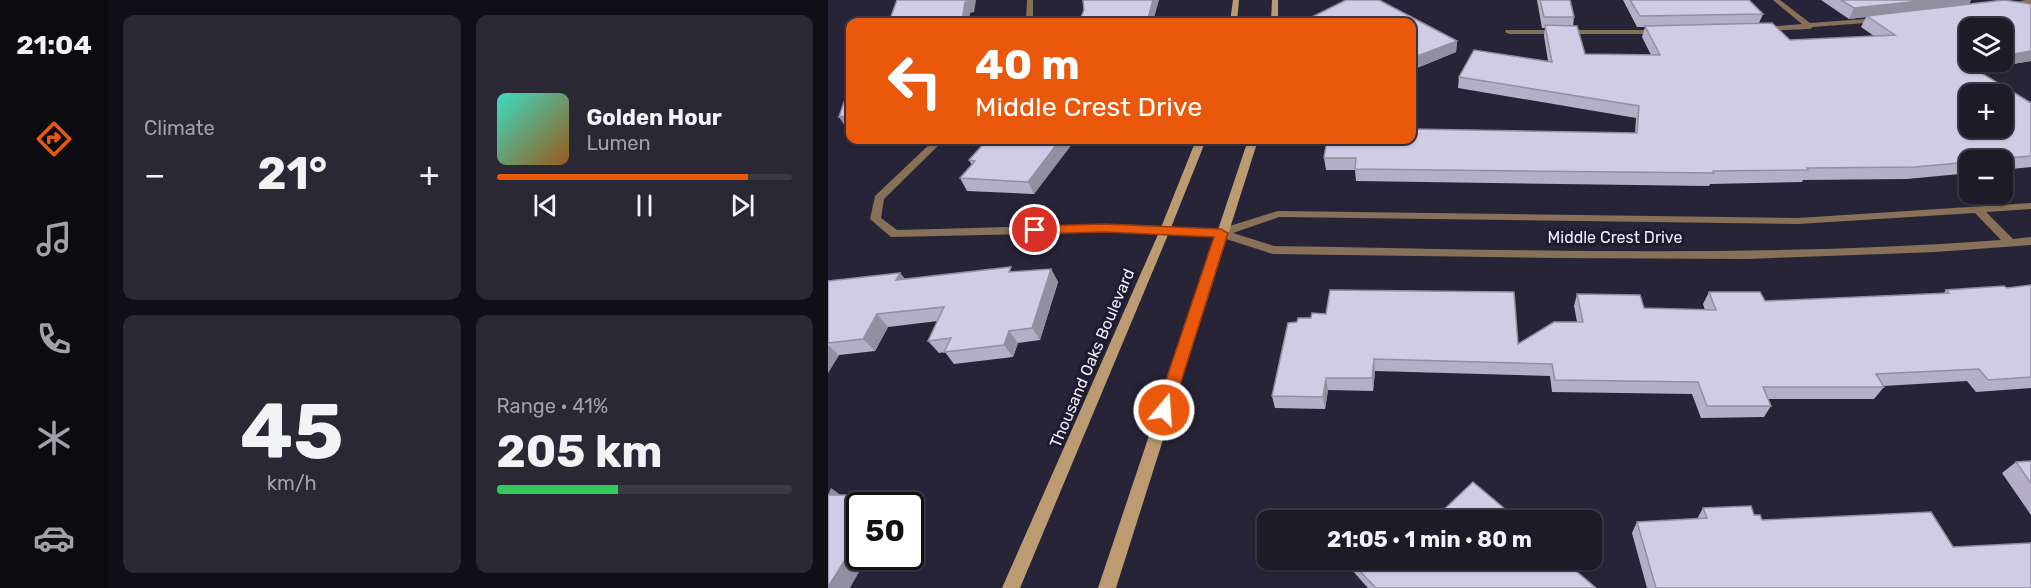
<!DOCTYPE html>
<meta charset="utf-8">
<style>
body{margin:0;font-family:Rubik,sans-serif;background:#2b2835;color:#f1f3f6;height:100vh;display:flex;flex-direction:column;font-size:22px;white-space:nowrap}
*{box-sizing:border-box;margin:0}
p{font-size:20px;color:#a1a1a8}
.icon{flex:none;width:33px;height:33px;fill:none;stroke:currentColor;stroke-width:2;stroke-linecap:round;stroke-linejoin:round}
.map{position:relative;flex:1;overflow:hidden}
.drawer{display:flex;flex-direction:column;gap:15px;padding:15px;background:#100f17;width:720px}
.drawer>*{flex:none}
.hud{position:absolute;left:18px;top:18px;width:570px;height:126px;border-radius:12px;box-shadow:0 2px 4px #0004,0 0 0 2px #3c3946;background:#ea580c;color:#fff;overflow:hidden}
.controls{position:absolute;left:1131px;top:18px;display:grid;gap:12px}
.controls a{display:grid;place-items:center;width:54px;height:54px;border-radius:12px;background:#1e1b29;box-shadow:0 2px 4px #0004,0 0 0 2px #3c3946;font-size:30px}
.speed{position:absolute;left:18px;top:492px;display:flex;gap:12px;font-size:30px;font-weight:700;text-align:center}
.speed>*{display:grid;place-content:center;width:78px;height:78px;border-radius:50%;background:#1e1b29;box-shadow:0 2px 4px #0004,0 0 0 2px #3c3946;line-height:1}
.speed .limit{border:3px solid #111;border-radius:9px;background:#fff;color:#111}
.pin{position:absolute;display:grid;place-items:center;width:51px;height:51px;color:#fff;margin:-26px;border:3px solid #fff;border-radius:50%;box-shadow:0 2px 6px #0007}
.me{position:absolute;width:66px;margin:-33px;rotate:18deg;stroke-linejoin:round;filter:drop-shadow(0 0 4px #0008)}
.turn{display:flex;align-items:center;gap:21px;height:126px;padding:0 30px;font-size:27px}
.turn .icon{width:78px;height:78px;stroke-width:2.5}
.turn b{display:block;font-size:42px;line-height:51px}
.big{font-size:45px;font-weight:700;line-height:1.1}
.drawer .widget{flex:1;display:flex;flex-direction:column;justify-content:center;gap:9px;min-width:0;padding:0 21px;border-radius:12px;background:#2b2835}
.drawer .dial{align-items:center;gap:0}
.dial b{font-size:78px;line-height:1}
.song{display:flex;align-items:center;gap:18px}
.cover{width:72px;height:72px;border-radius:9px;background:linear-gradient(135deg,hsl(170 70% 55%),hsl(30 70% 35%))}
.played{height:6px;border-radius:3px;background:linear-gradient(90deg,#ea580c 85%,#3c3946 85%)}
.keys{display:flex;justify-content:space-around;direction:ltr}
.heat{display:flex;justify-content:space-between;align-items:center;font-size:33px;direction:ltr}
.charge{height:9px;border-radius:4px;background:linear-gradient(90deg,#34c759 41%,#3c3946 0)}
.drawer .tiles{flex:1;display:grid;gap:15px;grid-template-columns:repeat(2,1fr)}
.trip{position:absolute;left:429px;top:510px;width:345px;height:60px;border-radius:12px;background:#1e1b29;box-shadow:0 2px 4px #0004,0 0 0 2px #3c3946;font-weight:700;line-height:60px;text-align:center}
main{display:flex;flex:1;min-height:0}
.tab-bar{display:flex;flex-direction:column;width:108px;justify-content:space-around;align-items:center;background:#0c0b10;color:#a1a1a8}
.tab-bar .icon{width:42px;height:42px}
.tab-bar .current{color:#ea580c}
.tab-bar b{font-size:27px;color:#f1f3f6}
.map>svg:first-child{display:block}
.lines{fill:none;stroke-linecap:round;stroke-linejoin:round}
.minor{fill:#877158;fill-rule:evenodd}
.secondary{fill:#bd9b72;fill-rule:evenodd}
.wall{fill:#b4afc6}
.shaded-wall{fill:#928fa1}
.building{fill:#d1cce6;stroke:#928fa1;stroke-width:1.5;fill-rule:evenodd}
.route{fill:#ea580c;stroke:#983908;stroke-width:1.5}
.labels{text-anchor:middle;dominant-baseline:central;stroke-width:6;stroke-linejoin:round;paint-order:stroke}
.street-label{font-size:16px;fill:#efedfa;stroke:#1f1a2d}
</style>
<main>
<nav class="tab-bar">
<b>21:04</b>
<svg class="icon current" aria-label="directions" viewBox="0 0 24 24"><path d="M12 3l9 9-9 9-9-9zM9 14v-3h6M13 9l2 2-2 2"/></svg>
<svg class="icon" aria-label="music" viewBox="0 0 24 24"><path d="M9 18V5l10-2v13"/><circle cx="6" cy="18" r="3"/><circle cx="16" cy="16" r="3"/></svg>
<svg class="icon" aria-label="phone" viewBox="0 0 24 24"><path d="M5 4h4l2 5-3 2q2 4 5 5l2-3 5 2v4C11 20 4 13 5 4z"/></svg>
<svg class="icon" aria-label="climate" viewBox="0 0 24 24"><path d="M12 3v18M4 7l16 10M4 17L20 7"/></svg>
<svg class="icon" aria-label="car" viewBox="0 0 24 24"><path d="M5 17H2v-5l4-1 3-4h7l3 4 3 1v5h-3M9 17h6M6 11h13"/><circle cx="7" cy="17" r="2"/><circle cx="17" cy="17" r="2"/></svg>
</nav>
<section class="drawer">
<div class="tiles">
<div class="widget"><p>Climate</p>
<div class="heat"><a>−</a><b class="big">21°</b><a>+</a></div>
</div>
<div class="widget">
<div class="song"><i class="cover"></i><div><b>Golden Hour</b><p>Lumen</p></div></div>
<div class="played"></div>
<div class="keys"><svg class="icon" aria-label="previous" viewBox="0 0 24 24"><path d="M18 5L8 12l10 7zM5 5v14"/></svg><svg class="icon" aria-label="pause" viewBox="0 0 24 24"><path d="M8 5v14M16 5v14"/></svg><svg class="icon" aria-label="next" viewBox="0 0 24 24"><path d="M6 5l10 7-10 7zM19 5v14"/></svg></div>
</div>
<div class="widget dial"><b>45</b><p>km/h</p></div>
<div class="widget"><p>Range · 41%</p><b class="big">205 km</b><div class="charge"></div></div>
</div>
</section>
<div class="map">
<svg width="1203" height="588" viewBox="0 0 1203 588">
<rect width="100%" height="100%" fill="#282437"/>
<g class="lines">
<path class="minor" d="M 199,0 L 205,0 L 205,22 L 198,22 Z
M 945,0 L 952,0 L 982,23 L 1050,18 L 1054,20 L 1050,22 L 985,27 L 982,29 L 933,31 L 932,29 L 936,27 L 974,24 Z
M 1197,0 L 1203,0 L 1203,3 L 1180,7 L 1177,5 Z
M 678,30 L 831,30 L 835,32 L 831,34 L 681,34 L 677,32 Z
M 106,140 L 116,140 L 56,199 L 53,218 L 69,230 L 289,224 L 392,229 L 450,211 L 970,218 L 1203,203 L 1203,209 L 1158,212 L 1185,239 L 1203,237 L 1203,245 L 1108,252 L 919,259 L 729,258 L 445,254 L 392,237 L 289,232 L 63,237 L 42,219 L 47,196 ZM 1147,213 L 1173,240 C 931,258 688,250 446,246 L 405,233 L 451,217 L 970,224 Z"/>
<path class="secondary" d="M 405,0 L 411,0 L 409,22 L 402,22 Z
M 444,0 L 450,0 L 450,22 L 443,22 Z
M 368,140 L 378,140 L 342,230 L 192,588 L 174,588 L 332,230 Z
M 420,140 L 430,140 L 288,588 L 270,588 Z"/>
</g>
<path class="wall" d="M 518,0 L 551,0 L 629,41 L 628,52 L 584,70 L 584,22 L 485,22 L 484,17 Z
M 709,0 L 742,0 L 746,17 L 745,26 L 757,54 L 823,55 L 814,37 L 817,27 L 809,27 L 795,0 L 921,0 L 935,14 L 931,23 L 962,40 L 1046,36 L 1033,27 L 1038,17 L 1021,19 L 993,0 L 1143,0 L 1141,4 L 1203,4 L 1203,61 L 1148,70 L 1203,103 L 1203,167 L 1174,170 L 1174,160 L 1142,160 L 1142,173 L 1079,179 L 975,180 L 974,182 L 882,184 L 881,186 L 528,181 L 527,170 L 498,170 L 496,158 L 807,133 L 808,118 L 630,88 L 631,77 L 720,61 L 716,36 L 717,28 L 714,28 Z
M 247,140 L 206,194 L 139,191 L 132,178 L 144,165 L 141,160 Z
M 223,269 L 230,282 L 212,340 L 190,343 L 185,357 L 126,364 L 117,352 L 111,353 L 100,341 L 110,321 L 60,327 L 47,351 L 11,355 L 0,373 L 0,281 L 72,273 L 77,279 Z
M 1203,285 L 1203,388 L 1148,392 L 1139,381 L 1056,386 L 1056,387 L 1046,399 L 940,399 L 943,406 L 936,417 L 873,418 L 864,394 L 724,392 L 722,376 L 547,371 L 545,391 L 500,390 L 497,409 L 447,408 L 444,396 L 460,323 L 690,344 L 749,322 L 746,306 L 749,294 L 816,308 L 877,310 L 875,304 L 881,292 L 937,301 L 1116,293 L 1118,290 L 1179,288 Z
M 1203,461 L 1203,515 L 1174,473 L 1188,462 Z
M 875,508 L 926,515 L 934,520 L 1125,547 L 1203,588 L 819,588 L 804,533 L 809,522 L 869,519 Z
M 521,560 L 768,588 L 540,588 L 523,569 Z"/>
<path class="shaded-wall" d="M 141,0 L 148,0 L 146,12 L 142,13 L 141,22 L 134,22 L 137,2 Z
M 325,0 L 331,0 L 325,22 L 319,22 Z
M 1101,0 L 1143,0 L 1140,5 L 1021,19 L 1026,8 Z
M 629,41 L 628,52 L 584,70 L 584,58 Z
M 1203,51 L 1203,61 L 1128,73 L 1135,62 L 1174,62 L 1174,56 Z
M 22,115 L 22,128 L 19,129 L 11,117 Z
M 232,140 L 247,140 L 206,194 L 200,182 Z
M 223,269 L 230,282 L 212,340 L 204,328 Z
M 72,273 L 82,286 L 68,280 Z
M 49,314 L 60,327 L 47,351 L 35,339 Z
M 181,331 L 190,343 L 185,357 L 176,345 Z
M 0,345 L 11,355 L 0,373 Z
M 546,359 L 547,371 L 545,391 L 544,378 Z
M 498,378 L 500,390 L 497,409 L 495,397 Z
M 3,488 L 18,499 L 0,495 Z
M 56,495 L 69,506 L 50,506 Z
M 32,536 L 32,556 L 40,556 L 22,588 L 0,588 Z"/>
<path class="building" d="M 69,0 L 141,0 L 141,2 L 137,2 L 134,22 L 61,22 Z
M 255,0 L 325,0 L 319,22 L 251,22 L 256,10 Z
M 518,0 L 551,0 L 629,41 L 584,58 L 584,22 L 496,22 L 484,17 Z
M 712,0 L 742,0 L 746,17 L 716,17 Z
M 802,0 L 921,0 L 935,14 L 812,16 Z
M 1013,0 L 1101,0 L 1026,8 Z
M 1176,0 L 1203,4 L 1203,51 L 1174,56 L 1174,28 L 1142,28 L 1142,61 L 1135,62 L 1203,103 L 1203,156 L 1155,160 L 1142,160 L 1142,162 L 1087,167 L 979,168 L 980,170 L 885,171 L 886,173 L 527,169 L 528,158 L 496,158 L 499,140 L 584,140 L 584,129 L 809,133 L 811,106 L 631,77 L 646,50 L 724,62 L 717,25 L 749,26 L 757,54 L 832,55 L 817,26 L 944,23 L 962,40 L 1067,35 L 1039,16 ZM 1142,94 L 1174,94 L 1174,128 L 1142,128 Z
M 22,85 L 22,115 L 11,117 Z
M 159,140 L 232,140 L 200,182 L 132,178 L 147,161 L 141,160 Z
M 183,267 L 181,272 L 223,269 L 204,328 L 181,331 L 176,345 L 116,352 L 123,338 L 100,341 L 116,307 L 49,314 L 35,339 L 0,343 L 0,281 L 72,273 L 68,280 Z
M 1203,285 L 1203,377 L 1160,380 L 1151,369 L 1048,374 L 1056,387 L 935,387 L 943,406 L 879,406 L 870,382 L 727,380 L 724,364 L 546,359 L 544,378 L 498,378 L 495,397 L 444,396 L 460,323 L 469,322 L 470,318 L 483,318 L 484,313 L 498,314 L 502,290 L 686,292 L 690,344 L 726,322 L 755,322 L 749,294 L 812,295 L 816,308 L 888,310 L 881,292 L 932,292 L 937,301 L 1121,293 L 1118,290 L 1176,286 L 1179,288 Z
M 1203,461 L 1203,483 L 1188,462 Z
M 645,482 L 690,520 L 605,520 Z
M 0,495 L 56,495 L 50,506 L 32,506 L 32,536 L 0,587 Z
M 923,506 L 926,515 L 932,515 L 934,520 L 1103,512 L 1125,547 L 1203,543 L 1203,588 L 828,588 L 809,522 L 879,518 L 875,508 Z
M 521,560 L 735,560 L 768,588 L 548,588 Z"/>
<path class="route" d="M 276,224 L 393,229 L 400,233 L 344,410 L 342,415 L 331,415 L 328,410 L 386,237 L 276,232 L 207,234 L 201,230 L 207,226 Z"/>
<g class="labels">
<g class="street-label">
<text x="787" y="237">Middle Crest Drive</text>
<text transform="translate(264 358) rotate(-67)">Thousand Oaks Boulevard</text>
</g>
</g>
</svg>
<div class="controls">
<a><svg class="icon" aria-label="layers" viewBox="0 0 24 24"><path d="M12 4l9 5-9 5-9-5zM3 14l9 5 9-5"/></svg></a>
<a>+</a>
<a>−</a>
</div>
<div class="speed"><div class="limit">50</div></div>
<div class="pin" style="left:207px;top:230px;background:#d93025"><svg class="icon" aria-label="arrive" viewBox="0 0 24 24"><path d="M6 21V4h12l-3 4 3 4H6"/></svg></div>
<svg class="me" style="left:336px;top:410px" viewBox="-20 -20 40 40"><circle r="17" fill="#ea580c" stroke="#fff" stroke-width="3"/><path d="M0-11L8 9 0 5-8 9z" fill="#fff"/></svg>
<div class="trip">21:05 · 1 min · 80 m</div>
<div class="hud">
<div class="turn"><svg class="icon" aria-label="left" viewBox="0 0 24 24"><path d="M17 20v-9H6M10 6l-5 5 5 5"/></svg><div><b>40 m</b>Middle Crest Drive</div></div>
</div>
</div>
</main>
